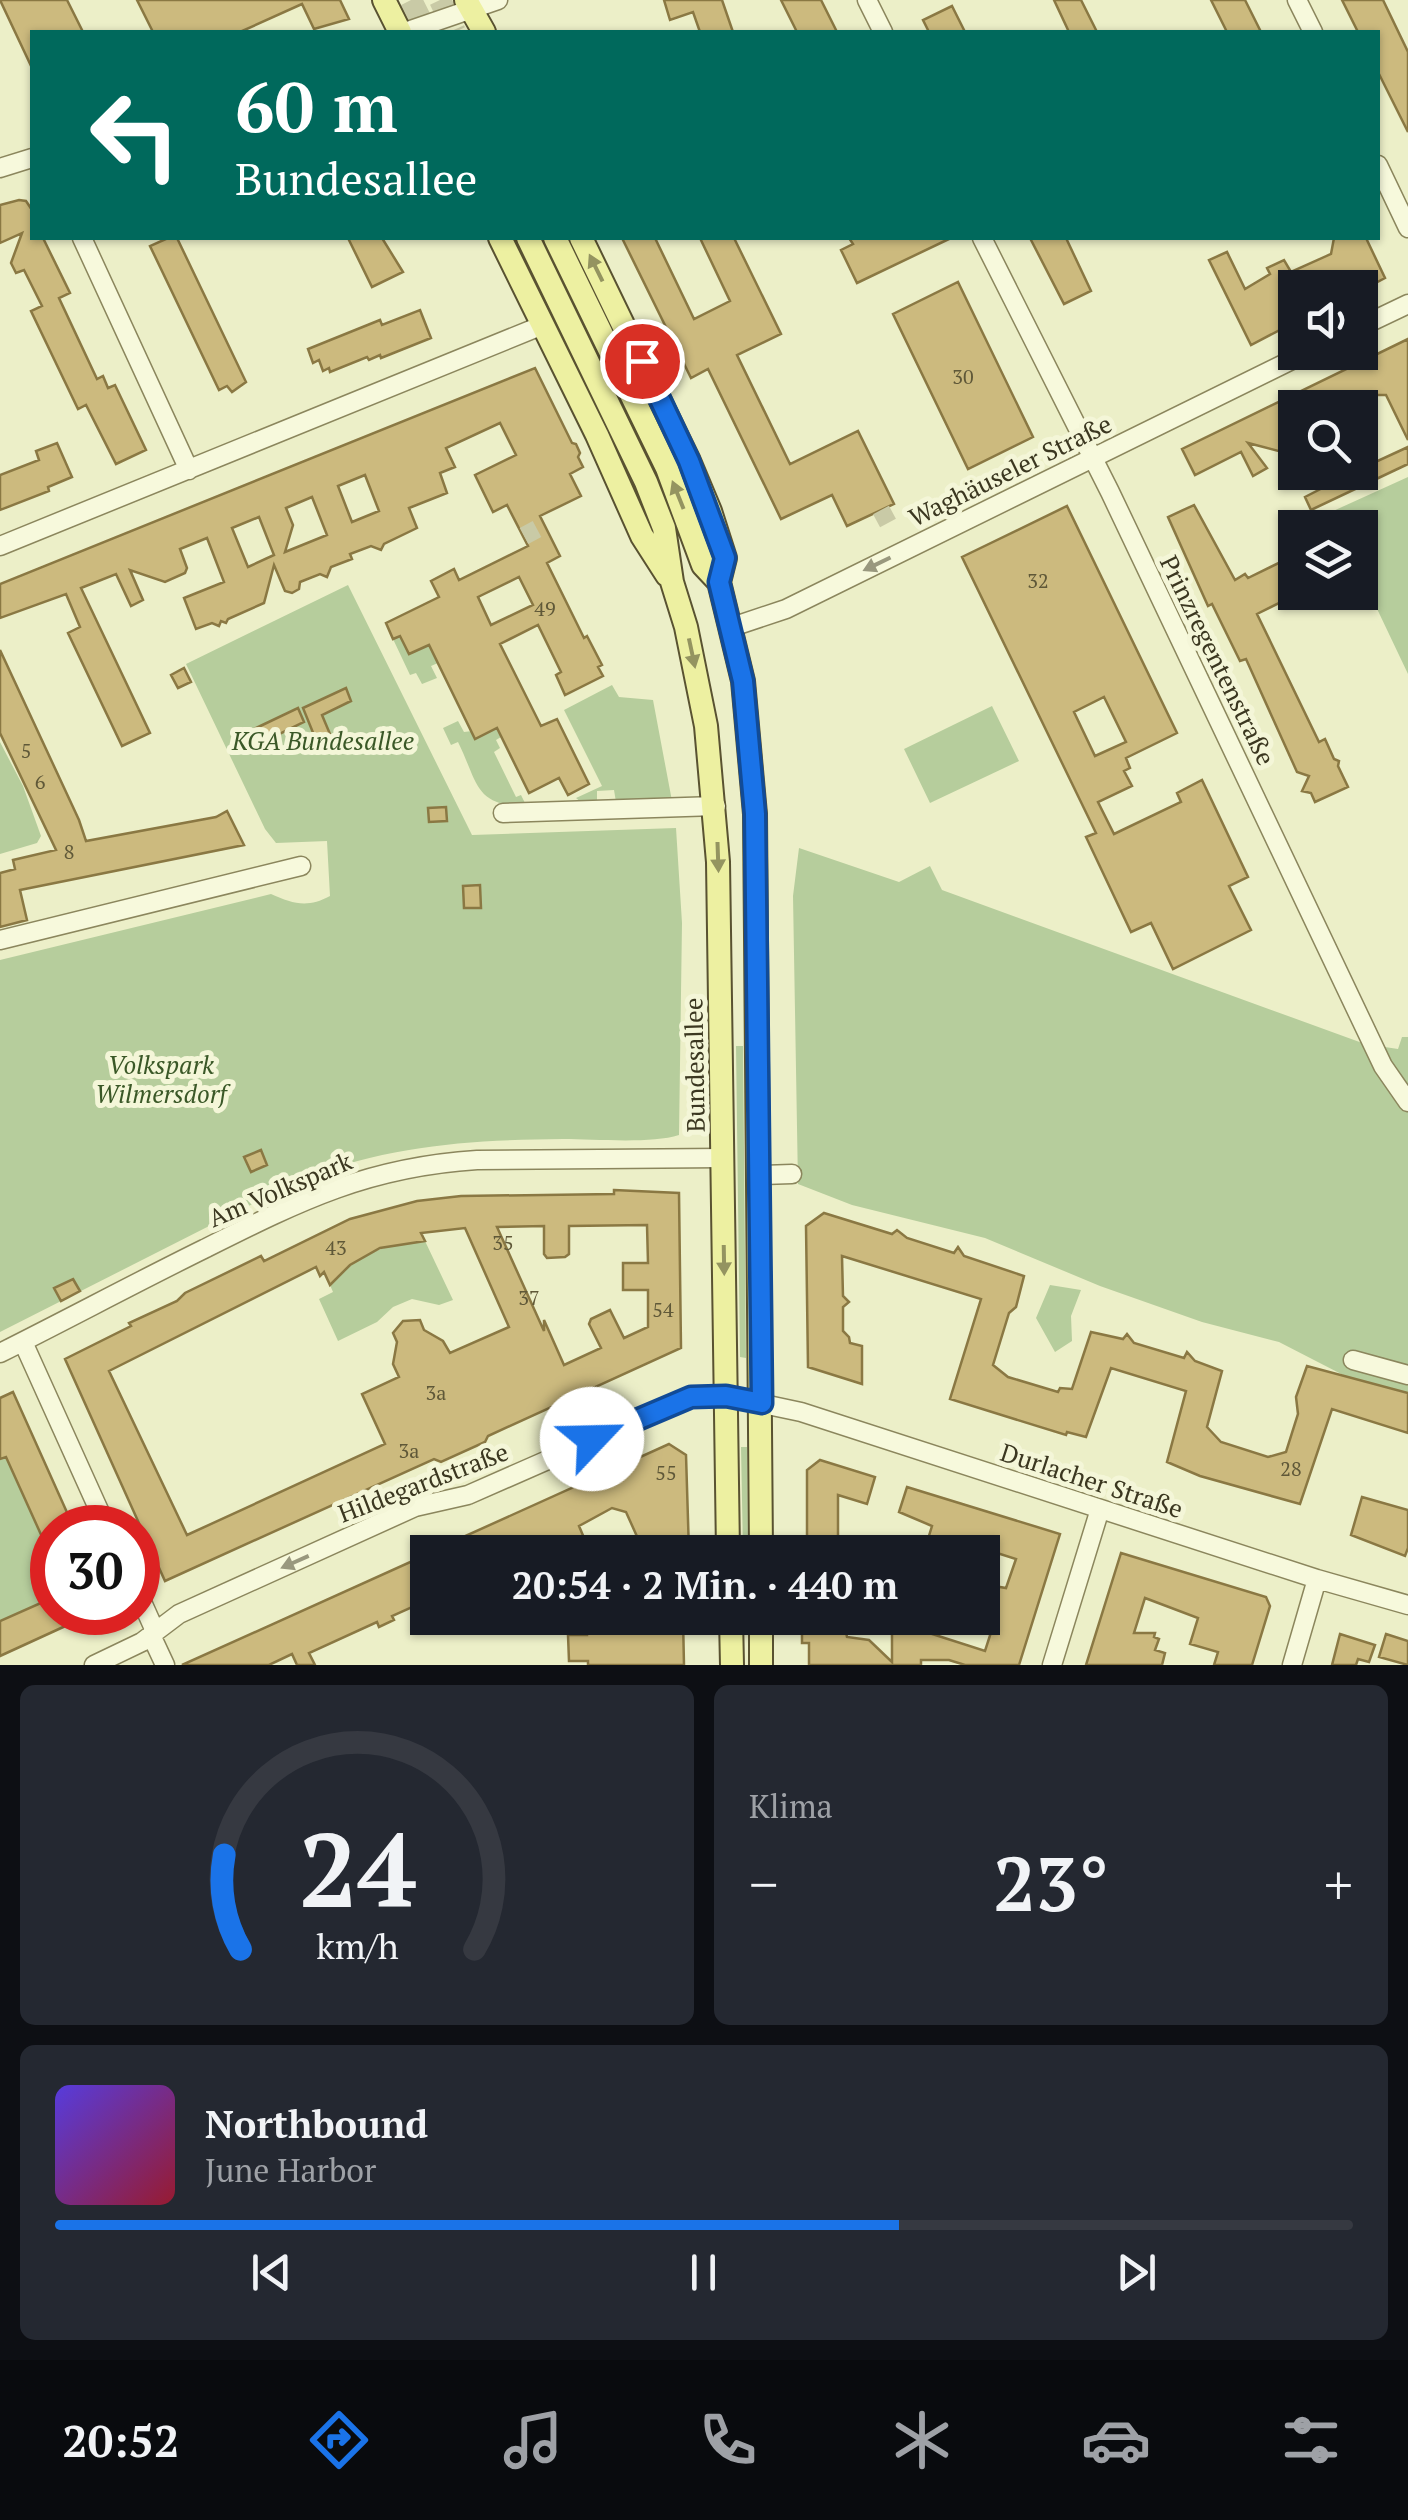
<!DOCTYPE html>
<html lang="de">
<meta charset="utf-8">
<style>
body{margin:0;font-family:"PT Serif",serif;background:#242831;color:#f1f3f6;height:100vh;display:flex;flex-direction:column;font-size:38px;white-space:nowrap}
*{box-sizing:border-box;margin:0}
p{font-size:32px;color:#9ea1a6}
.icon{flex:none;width:55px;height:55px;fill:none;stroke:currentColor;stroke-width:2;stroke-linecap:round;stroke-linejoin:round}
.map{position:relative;height:1665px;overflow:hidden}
.sheet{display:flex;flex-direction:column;gap:20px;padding:20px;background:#0d0f14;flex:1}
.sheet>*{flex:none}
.hud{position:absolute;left:30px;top:30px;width:1350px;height:210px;border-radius:0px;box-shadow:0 2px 8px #0004;background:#00695c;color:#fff;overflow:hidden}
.buttons{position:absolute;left:1278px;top:270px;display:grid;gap:20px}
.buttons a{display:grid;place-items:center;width:100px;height:100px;border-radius:0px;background:#171b24;box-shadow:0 2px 8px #0004;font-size:50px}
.speed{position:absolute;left:30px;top:1505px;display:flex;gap:20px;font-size:50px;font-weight:700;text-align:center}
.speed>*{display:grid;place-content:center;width:130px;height:130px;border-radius:50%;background:#171b24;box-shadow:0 2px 8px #0004;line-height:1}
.speed .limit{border:15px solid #d22;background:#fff;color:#111}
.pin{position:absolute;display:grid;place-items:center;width:85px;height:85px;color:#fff;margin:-42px;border:5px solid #fff;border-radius:50%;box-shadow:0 2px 10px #0007}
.me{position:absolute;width:110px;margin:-55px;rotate:66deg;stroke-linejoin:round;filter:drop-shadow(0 0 8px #0008)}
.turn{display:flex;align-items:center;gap:35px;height:210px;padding:0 40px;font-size:45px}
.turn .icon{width:130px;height:130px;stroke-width:2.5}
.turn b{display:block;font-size:70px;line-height:85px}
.big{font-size:75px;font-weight:600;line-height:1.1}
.sheet .card{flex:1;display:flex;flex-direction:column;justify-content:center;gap:15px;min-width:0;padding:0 35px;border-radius:15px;background:#242831}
.sheet .dial{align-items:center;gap:0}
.dial svg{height:260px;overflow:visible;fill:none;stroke:#363941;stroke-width:7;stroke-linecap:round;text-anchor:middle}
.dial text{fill:#f1f3f6;stroke:none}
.song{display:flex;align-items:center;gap:30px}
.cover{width:120px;height:120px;border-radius:15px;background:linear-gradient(135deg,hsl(250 70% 55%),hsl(350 70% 35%))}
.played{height:10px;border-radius:5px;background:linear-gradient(90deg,#1a73e8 65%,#363941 65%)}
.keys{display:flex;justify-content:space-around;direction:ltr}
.heat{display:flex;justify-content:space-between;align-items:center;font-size:55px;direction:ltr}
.sheet .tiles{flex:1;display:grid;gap:20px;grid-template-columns:1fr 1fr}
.card:last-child{grid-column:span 2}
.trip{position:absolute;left:410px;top:1535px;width:590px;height:100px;border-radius:0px;background:#171b24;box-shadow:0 2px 8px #0004;font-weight:600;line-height:100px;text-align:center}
.tab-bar{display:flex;height:160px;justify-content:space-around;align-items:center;background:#090b0e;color:#9ea1a6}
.tab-bar .icon{width:70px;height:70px}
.tab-bar .active{color:#1a73e8}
.tab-bar b{font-size:45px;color:#f1f3f6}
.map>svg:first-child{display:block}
.green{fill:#b6cd9c}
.building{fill:#ccba7e;stroke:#8a7843;stroke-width:2.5;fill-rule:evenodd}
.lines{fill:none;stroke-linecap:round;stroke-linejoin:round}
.minor-tunnel{stroke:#c9caa6;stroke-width:18;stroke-dasharray:18 9;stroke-linecap:butt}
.major-tunnel{stroke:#c9caa6;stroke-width:22;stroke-dasharray:22 11;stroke-linecap:butt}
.minor-casing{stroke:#8b865d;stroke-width:21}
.major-casing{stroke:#595231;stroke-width:26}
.minor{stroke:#f7f9dc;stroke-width:18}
.major{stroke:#edf0a1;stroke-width:22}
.oneway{fill:#949460}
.oneway2{fill:#99987e}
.route-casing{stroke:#114b97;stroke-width:25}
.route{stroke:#1a73e8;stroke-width:18}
.labels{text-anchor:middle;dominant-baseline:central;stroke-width:10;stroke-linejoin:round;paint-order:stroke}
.number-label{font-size:20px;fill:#5f5838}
.street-label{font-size:25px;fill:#3b3720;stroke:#f4f6d8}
.park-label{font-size:25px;font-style:italic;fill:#3a5827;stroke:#f4f6d8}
</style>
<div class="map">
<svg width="1408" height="1665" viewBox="0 0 1408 1665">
<rect width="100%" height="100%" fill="#ecefc8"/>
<path class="green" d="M 1408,477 L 1408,674 L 1360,573 L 1360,528 L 1339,527 L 1331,512 Z
M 348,585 L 472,835 L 676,828 L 682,923 L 679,1135 C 651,1144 594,1139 563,1139 C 468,1140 394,1145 304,1178 L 0,1332 L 0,960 L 271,894 C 293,904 308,908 330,896 L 327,841 L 276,843 L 265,829 L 186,664 Z
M 400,636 L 410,654 L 438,640 L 447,659 L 431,666 L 437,678 L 422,684 L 416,673 L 410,675 L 393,639 Z
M 612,685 L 619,697 L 653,700 L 672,801 L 616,802 L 614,790 L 597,791 L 597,804 L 582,803 L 576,798 L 602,786 L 564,710 Z
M 992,706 L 1019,761 L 930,803 L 904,749 Z
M 458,721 L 464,732 L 497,728 L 501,737 L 496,740 L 500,748 L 494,752 L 516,797 L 521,795 L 527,807 C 474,805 479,785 458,742 L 451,745 L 443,728 Z
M 0,742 L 23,786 L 41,836 L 37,843 L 0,854 Z
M 799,848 L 899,882 L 930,866 L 942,890 L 1365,1044 L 1398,1049 L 1402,1037 L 1408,1037 L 1408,1397 L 1390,1387 L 1388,1390 L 1347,1377 L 1279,1342 L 1202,1322 L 1100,1286 L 985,1238 L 852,1205 L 798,1184 L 793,896 Z
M 736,1046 L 743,1046 L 746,1358 L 740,1357 Z
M 425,1241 L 453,1300 L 439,1305 L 412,1299 L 393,1307 L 377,1322 L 338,1341 L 319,1299 L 333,1292 L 330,1285 C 355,1256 387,1242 425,1241 Z
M 1050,1285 L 1081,1290 L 1071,1316 L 1072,1341 L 1055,1352 L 1036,1318 Z
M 741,1447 L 747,1447 L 748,1552 L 743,1552 Z
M 0,1454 L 6,1457 L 52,1559 L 49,1564 L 52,1571 L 52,1598 L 0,1621 Z"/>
<path class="building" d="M 0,0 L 67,0 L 83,32 L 32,32 L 32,68 Z
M 137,0 L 340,0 L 349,19 L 314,29 L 302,4 L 240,32 L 153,32 Z
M 664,0 L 722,0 L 733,32 L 700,32 L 693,12 L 670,20 Z
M 781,0 L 821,0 L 837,32 L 797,32 Z
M 1054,0 L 1081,0 L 1097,32 L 1069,32 Z
M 1211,0 L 1245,0 L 1261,32 L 1227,32 Z
M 1342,0 L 1383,0 L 1408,52 L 1408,132 L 1378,72 L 1378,32 L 1358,32 Z
M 952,6 L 965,32 L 929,32 L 923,20 Z
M 19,200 L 26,201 L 32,210 L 32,238 L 43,238 L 70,293 L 59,298 L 97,379 L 103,376 L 108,388 L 115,385 L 146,450 L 116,464 L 86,405 L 78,409 L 31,311 L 42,306 L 24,270 L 16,273 L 11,263 L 22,233 L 0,243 L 0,205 Z
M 168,238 L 177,238 L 246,382 L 232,392 L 227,386 L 219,390 L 150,246 Z
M 348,238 L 382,238 L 403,272 L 372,287 Z
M 622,238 L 655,238 L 694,319 L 730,301 L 700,238 L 734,238 L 781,334 L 737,355 L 790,464 L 858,431 L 894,504 L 847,526 L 832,495 L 781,519 L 708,369 L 691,378 Z
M 849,238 L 951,238 L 857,283 L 841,250 L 853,244 Z
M 1030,238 L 1066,238 L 1091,291 L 1064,304 Z
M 1334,238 L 1366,238 L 1385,278 L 1366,288 L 1295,288 L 1295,322 L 1251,345 L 1209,260 L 1227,252 L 1245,289 L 1270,274 L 1267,268 L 1284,260 L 1291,272 L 1331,254 Z
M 958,282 L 1033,437 L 968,469 L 893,314 Z
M 420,310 L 431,338 L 381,358 L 380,355 L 369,360 L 367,357 L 330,372 L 329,368 L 323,371 L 319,360 L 313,363 L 308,349 L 380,320 L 382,325 Z
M 1408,339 L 1408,440 L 1386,395 L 1370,395 L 1354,403 L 1356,408 L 1295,408 L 1295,448 L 1286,453 L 1248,443 L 1267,468 L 1253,476 L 1241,452 L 1195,475 L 1182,449 Z
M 535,368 L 572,443 L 576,444 L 580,453 L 578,457 L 583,467 L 570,474 L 581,496 L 540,516 L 560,556 L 547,563 L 584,638 L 587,636 L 602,665 L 598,667 L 603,676 L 565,695 L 556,675 L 561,672 L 538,625 L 500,644 L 541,726 L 557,719 L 589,784 L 568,795 L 559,778 L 529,793 L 497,728 L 475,739 L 429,645 L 409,654 L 400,636 L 393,639 L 386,623 L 439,597 L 431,581 L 454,569 L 459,580 L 528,546 L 507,505 L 493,512 L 475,475 L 516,455 L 500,423 L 446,448 L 455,467 L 440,473 L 447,493 L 409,508 L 417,528 L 384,544 L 381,550 L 371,546 L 350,554 L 352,559 L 331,567 L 327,577 L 320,574 L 300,582 L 299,589 L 292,593 L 285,591 L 274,565 L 264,603 L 228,619 L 226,623 L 221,621 L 219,626 L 212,623 L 196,629 L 184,598 L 224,582 L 207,538 L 180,549 L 187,568 L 185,573 L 165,582 L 130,570 L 143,600 L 131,606 L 116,574 L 81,588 L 150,733 L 122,746 L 68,633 L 80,627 L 66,594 L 0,618 L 0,584 ZM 365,475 L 379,511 L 352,522 L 338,486 ZM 312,497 L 327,535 L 285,552 L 293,525 L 286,508 ZM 259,517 L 274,555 L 248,567 L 232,528 ZM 519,577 L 533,605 L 491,625 L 478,597 Z
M 57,443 L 72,477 L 48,487 L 49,491 L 0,510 L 0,475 L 39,460 L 36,451 Z
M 1408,447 L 1408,464 L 1311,510 L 1305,497 L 1338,480 L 1334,472 L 1360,472 L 1360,469 Z
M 1194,505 L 1235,580 L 1245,574 L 1248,578 L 1295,555 L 1295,595 L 1257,614 L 1319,742 L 1325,739 L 1334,759 L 1339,761 L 1338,766 L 1348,787 L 1315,802 L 1311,793 L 1302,791 L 1309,776 L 1297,772 L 1246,659 L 1240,661 L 1212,604 L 1208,606 L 1168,517 Z
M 1067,506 L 1177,733 L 1126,758 L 1130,768 L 1124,771 L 1132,786 L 1098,802 L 1114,834 L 1181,802 L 1177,793 L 1202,780 L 1248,877 L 1229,886 L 1251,930 L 1173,969 L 1151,923 L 1131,932 L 1086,837 L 1096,833 L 962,557 ZM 1104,697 L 1126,742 L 1095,756 L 1074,712 Z
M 0,650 L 79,820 L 86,841 L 216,817 L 227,811 L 244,845 L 20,890 L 27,920 L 0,927 L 0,873 L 15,869 L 13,860 L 56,850 L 0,733 Z
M 184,668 L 191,682 L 178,688 L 171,675 Z
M 346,688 L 351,701 L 322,715 L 330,734 L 316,740 L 303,708 Z
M 298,708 L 304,722 L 275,736 L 278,743 L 263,749 L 254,729 Z
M 446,807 L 447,821 L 429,822 L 428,808 Z
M 480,885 L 481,908 L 464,908 L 463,886 Z
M 261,1150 L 267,1165 L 251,1172 L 244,1157 Z
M 614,1190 L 679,1193 L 681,1348 L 488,1436 L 485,1442 L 441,1462 L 434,1459 L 165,1581 L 65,1359 L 131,1326 L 129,1323 L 177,1301 L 185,1293 L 261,1256 L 264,1261 L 350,1219 L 417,1201 L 461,1196 L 614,1194 ZM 647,1225 L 648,1263 L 623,1263 L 623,1290 L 648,1290 L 648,1327 L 624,1338 L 610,1310 L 591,1319 L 589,1324 L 601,1348 L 564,1365 L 544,1320 L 544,1331 L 497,1227 L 544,1226 L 544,1254 L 547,1258 L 565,1257 L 569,1254 L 569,1226 ZM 465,1228 L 509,1327 L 450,1353 L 443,1341 L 424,1330 L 420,1320 L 403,1321 L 393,1333 L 397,1342 L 393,1364 L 399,1377 L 362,1394 L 385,1444 L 187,1535 L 109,1371 L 316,1267 L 320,1276 L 324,1272 L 330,1285 L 350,1265 L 380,1248 L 425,1241 L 421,1233 Z
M 824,1213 L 892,1234 L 897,1230 L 907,1238 L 954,1253 L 958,1247 L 964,1256 L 1024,1276 L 1016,1307 L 1009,1313 L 993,1365 L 1008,1377 L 1058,1392 L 1060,1388 L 1072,1389 L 1091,1332 L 1123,1339 L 1127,1334 L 1134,1343 L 1184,1358 L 1187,1352 L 1195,1361 L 1222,1371 L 1207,1427 L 1221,1442 L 1268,1457 L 1286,1452 L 1298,1414 L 1296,1397 L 1307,1366 L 1408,1393 L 1408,1433 L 1332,1409 L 1300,1504 L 1200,1476 L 1167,1462 L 1186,1391 L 1111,1368 L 1086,1437 L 1067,1432 L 1066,1435 L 950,1399 L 981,1299 L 842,1256 L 843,1296 L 849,1302 L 843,1307 L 843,1331 L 849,1337 L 850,1343 L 862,1346 L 862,1384 L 808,1367 L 806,1226 Z
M 73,1279 L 80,1291 L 61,1301 L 54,1288 Z
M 13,1392 L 74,1528 L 52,1528 L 52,1559 L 6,1457 L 0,1459 L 0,1398 Z
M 669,1444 L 686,1455 L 689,1552 L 644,1552 L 626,1512 L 612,1508 L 579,1526 L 590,1552 L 430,1552 Z
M 820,1460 L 875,1477 L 867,1504 L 838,1495 L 838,1552 L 807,1552 L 807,1470 Z
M 907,1487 L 1060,1534 L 1019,1665 L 965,1665 L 949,1660 L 921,1660 L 921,1665 L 809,1665 L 809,1643 L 802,1643 L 802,1626 L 808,1626 L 808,1618 L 843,1618 L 847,1637 L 869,1640 L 892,1662 L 892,1618 L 925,1618 L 926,1632 L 985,1651 L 995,1620 L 982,1616 L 982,1584 L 1006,1588 L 1016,1559 L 972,1545 L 971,1552 L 924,1552 L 932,1526 L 899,1512 Z
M 1362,1497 L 1408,1510 L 1408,1548 L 1405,1556 L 1351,1535 Z
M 1121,1553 L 1266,1597 L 1270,1606 L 1252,1665 L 1214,1665 L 1218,1652 L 1190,1644 L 1198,1618 L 1145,1598 L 1134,1633 L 1155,1633 L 1154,1637 L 1159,1639 L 1155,1650 L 1165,1653 L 1162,1665 L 1086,1665 Z
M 428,1554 L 428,1600 L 392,1616 L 394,1620 L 379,1627 L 377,1622 L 309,1653 L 315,1665 L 297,1665 L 292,1654 L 269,1665 L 182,1665 Z
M 52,1598 L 52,1612 L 96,1612 L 0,1656 L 0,1621 Z
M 639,1618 L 683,1618 L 684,1665 L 588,1665 L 588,1661 L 569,1661 L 568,1635 L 587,1635 L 587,1624 L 639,1622 Z
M 1340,1634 L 1375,1645 L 1369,1662 L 1358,1659 L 1356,1665 L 1332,1665 Z
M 1386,1634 L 1408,1641 L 1408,1665 L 1379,1657 Z"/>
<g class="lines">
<path class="minor-tunnel" d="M 881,510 L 888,523
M 524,536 L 537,529"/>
<path class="major-tunnel" d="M 411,0 L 427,32
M 440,0 L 455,32"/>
<g class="minor-casing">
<path id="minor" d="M 867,0 L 883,32
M 1297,0 L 1313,32
M 405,32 L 498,0
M 1378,165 L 1408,228
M 0,168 L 32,158
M 82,238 L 189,470
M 982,238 L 1110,492 L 1383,1066 L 1408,1102
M 1360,327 L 1408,304
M 0,546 L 543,325
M 732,627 L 786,609 L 1308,352
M 503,813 L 716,806
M 0,940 L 301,866
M 760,1175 L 792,1174
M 23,1342 L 107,1528
M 0,1353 C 68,1319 135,1283 204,1249 C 300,1201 367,1167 477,1160 L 723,1158
M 1353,1360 L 1408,1375
M 138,1593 L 155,1631
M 151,1635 L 165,1665
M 94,1665 L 142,1642 L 179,1614 L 415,1507 L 468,1495 L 691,1397 L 725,1396 L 801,1412 L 1317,1579 L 1408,1605
M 1052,1665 L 1100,1509
M 1292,1665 L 1317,1579"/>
</g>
<g class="major-casing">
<path id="major" d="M 384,0 L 400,32
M 466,0 L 484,32
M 500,238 L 597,435 L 642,536 L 667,575
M 528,238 L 646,482 L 664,528 L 672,582 L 686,627 L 706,726 L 718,862 L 728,1552
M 555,238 L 667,468 L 703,565 L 719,582 L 743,681 L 755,814 L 761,1552
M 581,238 L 689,461 L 710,511 L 725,558 L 719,582
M 731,1618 L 732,1665
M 761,1665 L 761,1618"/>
</g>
<use href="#minor" class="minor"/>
<use href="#major" class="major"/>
</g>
<defs><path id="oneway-solid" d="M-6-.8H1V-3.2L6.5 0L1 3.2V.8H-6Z" transform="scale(2.5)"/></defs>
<g class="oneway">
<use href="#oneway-solid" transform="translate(596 268) rotate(-116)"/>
<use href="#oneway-solid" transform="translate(678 495) rotate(-112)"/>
<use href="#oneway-solid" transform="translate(692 653) rotate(78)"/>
<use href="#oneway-solid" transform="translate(718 857) rotate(88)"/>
<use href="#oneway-solid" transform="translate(724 1260) rotate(89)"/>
</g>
<g class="oneway2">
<use href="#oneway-solid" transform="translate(877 564) rotate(154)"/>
<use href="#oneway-solid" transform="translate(295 1562) rotate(156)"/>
</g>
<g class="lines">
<g class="route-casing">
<path id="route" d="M 592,1439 L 691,1397 L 726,1396 L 762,1403 L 755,814 L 743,681 L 719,582 L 725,558 L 689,461 L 642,361"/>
</g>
<use href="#route" class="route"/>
</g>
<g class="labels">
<g class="number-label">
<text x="963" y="376">30</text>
<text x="1038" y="580">32</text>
<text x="545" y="608">49</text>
<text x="26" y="750">5</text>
<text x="40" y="781">6</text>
<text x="69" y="851">8</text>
<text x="503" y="1242">35</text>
<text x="336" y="1247">43</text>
<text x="529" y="1297">37</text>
<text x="663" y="1309">54</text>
<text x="436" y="1392">3a</text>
<text x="409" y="1450">3a</text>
<text x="1291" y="1468">28</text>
<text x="666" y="1472">55</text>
</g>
<g class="street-label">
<text transform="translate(1010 470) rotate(-26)">Waghäuseler Straße</text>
<text transform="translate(1218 660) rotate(64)">Prinzregentenstraße</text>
<text transform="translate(694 1065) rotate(-91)">Bundesallee</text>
<text transform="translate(280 1189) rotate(-23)">Am Volkspark</text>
<text transform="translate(1092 1480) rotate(18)">Durlacher Straße</text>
<text transform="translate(423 1482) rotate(-21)">Hildegardstraße</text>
</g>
<g class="park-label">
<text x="323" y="740">KGA Bundesallee</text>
<text x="161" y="1064">Volkspark<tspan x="161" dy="29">Wilmersdorf</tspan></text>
</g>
</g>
</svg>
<div class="buttons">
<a><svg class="icon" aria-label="sound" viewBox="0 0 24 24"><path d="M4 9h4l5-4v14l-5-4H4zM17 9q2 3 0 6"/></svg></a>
<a><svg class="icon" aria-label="search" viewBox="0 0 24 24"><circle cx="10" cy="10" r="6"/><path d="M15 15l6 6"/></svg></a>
<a><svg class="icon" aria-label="layers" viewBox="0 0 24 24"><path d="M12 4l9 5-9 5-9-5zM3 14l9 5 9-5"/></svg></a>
</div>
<div class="speed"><div class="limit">30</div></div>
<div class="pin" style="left:642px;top:361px;background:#d93025"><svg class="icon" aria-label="arrive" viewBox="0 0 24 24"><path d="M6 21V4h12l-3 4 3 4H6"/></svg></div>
<svg class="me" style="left:592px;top:1439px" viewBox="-20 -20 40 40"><circle r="19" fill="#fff"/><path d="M0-13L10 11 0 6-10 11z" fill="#1a73e8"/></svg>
<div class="trip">20:54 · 2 Min. · 440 m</div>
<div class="hud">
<div class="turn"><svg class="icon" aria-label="left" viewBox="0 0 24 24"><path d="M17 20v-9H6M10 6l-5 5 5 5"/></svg><div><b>60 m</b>Bundesallee</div></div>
</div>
</div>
<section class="sheet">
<div class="tiles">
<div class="card dial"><svg viewBox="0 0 100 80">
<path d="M14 69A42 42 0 1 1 86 69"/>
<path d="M14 69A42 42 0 0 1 9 40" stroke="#1a73e8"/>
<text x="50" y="56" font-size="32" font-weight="700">24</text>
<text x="50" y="72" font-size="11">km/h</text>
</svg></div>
<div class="card"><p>Klima</p>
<div class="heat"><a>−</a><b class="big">23°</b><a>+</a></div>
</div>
<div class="card">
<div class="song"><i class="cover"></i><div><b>Northbound</b><p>June Harbor</p></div></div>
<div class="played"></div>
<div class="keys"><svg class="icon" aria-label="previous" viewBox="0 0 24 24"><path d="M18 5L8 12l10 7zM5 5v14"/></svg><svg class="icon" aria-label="pause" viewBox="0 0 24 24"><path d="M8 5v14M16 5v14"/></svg><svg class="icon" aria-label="next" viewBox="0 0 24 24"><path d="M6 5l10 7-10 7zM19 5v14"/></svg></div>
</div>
</div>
</section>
<nav class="tab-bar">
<b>20:52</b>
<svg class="icon active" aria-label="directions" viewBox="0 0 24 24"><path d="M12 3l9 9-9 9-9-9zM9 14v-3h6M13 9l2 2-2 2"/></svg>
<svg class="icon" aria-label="music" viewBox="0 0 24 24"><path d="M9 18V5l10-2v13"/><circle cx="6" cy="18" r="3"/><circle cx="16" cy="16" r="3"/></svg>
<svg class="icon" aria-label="phone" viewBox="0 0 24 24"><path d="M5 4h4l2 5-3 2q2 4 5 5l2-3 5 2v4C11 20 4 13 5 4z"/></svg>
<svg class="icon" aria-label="climate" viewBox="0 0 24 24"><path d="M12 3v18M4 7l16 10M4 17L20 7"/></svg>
<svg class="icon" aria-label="car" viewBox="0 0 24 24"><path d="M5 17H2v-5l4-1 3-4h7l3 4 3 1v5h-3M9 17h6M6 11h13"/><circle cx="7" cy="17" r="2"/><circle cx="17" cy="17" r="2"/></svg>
<svg class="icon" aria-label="filters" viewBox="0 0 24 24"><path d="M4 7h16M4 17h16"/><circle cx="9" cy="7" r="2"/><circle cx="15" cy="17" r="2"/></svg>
</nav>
